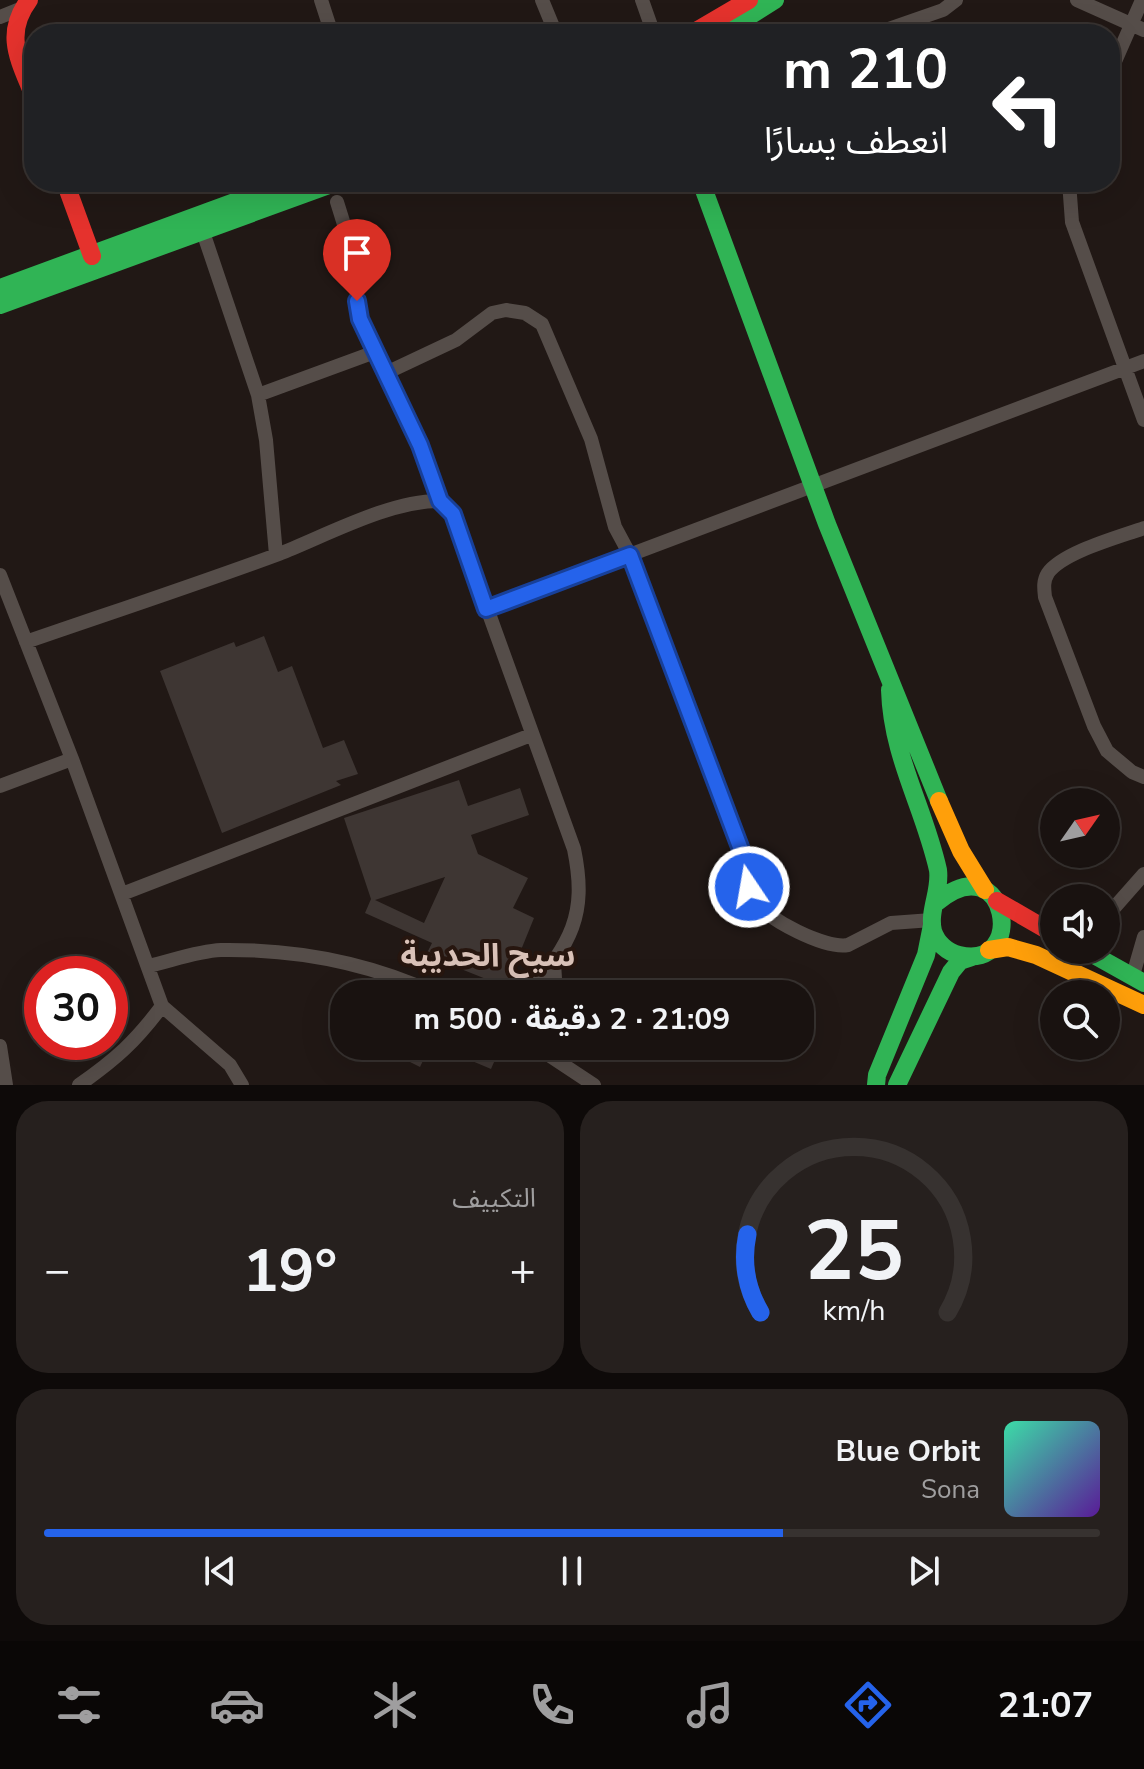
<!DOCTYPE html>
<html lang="ar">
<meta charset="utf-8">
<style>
body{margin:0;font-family:"Nunito Sans","Noto Sans Arabic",sans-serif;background:#26201e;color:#f1f3f6;direction:rtl;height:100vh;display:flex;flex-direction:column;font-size:30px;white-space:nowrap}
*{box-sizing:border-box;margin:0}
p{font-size:26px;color:#9f9e9f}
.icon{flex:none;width:44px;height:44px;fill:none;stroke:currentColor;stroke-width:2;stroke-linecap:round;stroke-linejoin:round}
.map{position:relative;height:1085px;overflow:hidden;direction:ltr}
.side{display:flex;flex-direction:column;gap:16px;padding:16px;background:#0e0a09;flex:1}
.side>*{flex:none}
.top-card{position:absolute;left:24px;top:24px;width:1096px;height:168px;border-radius:32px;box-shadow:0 8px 32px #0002,0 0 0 2px #373230;direction:rtl;background:#202124;color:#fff;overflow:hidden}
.needle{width:52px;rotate:56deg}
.controls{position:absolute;left:1040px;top:788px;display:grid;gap:16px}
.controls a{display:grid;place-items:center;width:80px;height:80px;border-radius:50%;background:#191210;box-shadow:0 8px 32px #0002,0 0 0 2px #373230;font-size:40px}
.speed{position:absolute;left:24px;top:956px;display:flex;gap:16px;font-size:40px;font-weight:700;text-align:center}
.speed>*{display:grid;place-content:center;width:104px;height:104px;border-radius:50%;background:#191210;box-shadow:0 8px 32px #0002,0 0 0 2px #373230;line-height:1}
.speed .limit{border:12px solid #d22;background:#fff;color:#111}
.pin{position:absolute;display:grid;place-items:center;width:68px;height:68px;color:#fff;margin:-82px -34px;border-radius:50% 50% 50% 0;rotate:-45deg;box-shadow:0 0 8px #0007}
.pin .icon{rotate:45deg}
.me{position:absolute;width:88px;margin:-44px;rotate:348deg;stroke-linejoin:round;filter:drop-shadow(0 0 6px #0008)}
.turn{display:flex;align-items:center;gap:28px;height:168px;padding:0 40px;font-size:36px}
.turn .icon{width:104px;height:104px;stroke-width:2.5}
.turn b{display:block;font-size:56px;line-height:68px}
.big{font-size:60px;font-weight:700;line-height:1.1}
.side .card{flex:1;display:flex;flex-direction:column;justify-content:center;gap:12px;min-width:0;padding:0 28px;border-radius:32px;background:#26201e}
.side .dial{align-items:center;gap:0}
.dial svg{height:208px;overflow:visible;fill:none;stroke:#373230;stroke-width:7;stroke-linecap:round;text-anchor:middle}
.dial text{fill:#f1f3f6;stroke:none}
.song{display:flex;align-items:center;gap:24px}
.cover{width:96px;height:96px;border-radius:12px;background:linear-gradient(135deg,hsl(160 70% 55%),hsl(270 70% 35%))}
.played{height:8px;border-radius:4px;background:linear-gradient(90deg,#2563eb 70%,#373230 70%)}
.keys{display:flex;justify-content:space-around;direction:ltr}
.heat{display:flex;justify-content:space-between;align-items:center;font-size:44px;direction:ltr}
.side .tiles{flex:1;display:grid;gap:16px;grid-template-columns:1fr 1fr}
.card:last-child{grid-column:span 2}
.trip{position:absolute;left:330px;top:980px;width:484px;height:80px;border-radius:32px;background:#191210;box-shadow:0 8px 32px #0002,0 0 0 2px #373230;font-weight:700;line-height:80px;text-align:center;direction:rtl}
.tab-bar{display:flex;height:128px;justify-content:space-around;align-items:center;background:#0a0706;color:#9f9e9f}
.tab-bar .icon{width:56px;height:56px}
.tab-bar .selected{color:#2563eb}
.tab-bar b{font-size:36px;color:#f1f3f6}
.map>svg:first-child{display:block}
.building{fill:#3e3633;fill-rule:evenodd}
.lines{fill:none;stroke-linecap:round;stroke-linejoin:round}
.street{stroke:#554d49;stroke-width:14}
.fast{stroke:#30b455;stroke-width:18}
.slow{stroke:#ff9f0a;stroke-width:18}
.jam{stroke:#e5322d;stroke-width:18}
.route-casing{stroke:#184099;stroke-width:20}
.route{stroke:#2563eb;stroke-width:14}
.labels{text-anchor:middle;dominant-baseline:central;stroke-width:8;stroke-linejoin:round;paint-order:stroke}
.district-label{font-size:32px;font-weight:bold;fill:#dac2b8;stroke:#27160f}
</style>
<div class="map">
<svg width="1144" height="1085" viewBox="0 0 1144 1085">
<rect width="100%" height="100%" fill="#211815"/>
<path class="building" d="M 264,636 L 278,672 L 292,666 L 323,748 L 344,740 L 358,774 L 336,781 L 341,785 L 222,833 L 160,671 L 234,642 L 236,647 Z
M 459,780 L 468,806 L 520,788 L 529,815 L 471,835 L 478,854 L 528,878 L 513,908 L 534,918 L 506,987 L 426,955 L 432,943 L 365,913 L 371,899 L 344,818 ZM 445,877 L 424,923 L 375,900 Z
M 397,1046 L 430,1046 L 420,1067 L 394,1054 Z
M 470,1046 L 501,1046 L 491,1069 L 465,1058 Z"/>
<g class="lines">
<path class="street" d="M 321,0 L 332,34
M 542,0 L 556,34
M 642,0 L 654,34
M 1077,0 L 1144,30
M 0,17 L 20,9
M 874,34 L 943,10 L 956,0
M 1110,73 L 1142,0
M 1069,182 L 1072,222 L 1144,420
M 337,202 L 356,263 L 357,301 L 360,319 L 420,445 L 440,501 L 453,514 L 574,849 C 588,917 570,942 529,994
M 203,232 L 258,395 L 266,440 L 276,555
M 386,373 L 456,340 L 492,313 L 506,310 L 525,313 L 542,324 L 591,439 L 615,527 L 630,555 L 740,847 C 744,864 744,886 755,901 C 768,920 825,949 848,945 L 891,923 L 932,920
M 258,395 L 375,352
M 1144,528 C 1119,537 1063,552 1048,573 C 1043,581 1044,588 1045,597 L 1094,726 L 1107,751 L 1132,772 L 1144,777
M 0,575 L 72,759 L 162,1006 L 230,1065 L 242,1085
M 486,609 L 1144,361
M 26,642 C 110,613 195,585 279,554 C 325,536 391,500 440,501
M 0,786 L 72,759
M 122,894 L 531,735
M 1106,917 L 1144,874
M 554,963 L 556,994
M 148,966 C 171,961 197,951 221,950 C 295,949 369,963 436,994
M 1133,975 L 1144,937
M 0,1046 L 6,1085
M 535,1046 L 594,1085
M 79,1085 C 116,1059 135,1042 162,1006"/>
<path class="fast" d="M 721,34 L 775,0
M 701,182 L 827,524 L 939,801
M 0,288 L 289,182
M 0,305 L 337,182
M 890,690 C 892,757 924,807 938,870 C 941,891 928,911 933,931 C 937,943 947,952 959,955 C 1028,972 1008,843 937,902
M 1085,950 L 1144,983
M 876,1085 L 877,1075 L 926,955 L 932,925
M 897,1085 L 951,972 L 960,961 L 972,957"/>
<path class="slow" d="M 939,801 L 961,851 L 985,890
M 989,950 L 1008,947 L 1036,955 L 1144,1005"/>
<path class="jam" d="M 29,0 C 3,35 20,61 34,97
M 691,34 L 749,0
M 65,182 L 92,256
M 997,901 L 1054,934"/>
</g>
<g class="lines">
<g class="route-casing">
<path id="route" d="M 357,301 L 360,319 L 420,445 L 440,501 L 453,514 L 486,609 L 630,555 L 740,847 L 749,887"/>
</g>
<use href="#route" class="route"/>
</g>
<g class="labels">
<g class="district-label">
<text x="488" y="955">سيح الحديبة</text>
</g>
</g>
</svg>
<div class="controls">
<a><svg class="needle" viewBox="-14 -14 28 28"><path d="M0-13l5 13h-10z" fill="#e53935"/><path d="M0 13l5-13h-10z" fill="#9f9e9f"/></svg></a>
<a><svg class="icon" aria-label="sound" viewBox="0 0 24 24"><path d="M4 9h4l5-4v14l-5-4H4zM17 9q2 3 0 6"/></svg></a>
<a><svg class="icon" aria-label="search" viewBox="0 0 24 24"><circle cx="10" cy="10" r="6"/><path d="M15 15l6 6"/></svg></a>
</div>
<div class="speed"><div class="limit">30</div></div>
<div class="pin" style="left:357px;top:301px;background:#d93025"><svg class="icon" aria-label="arrive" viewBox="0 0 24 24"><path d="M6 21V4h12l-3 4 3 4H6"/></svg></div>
<svg class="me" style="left:749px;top:887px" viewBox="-20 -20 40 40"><circle r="17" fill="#2563eb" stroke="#fff" stroke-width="3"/><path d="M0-11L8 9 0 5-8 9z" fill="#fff"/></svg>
<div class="trip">21:09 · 2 دقيقة · 500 m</div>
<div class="top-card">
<div class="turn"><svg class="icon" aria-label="left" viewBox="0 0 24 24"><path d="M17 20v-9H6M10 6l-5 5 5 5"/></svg><div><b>210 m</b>انعطف يسارًا</div></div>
</div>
</div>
<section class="side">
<div class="tiles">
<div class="card dial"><svg viewBox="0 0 100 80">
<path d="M14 69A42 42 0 1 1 86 69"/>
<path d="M14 69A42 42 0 0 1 9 39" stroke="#2563eb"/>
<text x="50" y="56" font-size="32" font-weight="700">25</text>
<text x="50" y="72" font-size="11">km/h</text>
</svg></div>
<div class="card"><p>التكييف</p>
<div class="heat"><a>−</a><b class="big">19°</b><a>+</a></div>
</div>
<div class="card">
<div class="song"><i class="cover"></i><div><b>Blue Orbit</b><p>Sona</p></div></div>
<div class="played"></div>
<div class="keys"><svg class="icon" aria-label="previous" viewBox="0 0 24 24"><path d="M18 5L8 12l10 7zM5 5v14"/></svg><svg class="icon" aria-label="pause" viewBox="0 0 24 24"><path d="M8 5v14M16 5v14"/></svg><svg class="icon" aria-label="next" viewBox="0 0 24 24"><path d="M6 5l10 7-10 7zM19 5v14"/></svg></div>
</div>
</div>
</section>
<nav class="tab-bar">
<b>21:07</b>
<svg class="icon selected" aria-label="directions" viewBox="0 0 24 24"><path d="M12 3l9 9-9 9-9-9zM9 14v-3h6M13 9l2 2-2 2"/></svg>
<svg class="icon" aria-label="music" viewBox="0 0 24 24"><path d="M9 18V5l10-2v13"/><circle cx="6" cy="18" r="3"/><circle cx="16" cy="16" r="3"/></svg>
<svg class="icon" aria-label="phone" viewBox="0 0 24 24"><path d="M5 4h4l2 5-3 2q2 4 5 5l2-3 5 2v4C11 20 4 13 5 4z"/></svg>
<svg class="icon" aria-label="climate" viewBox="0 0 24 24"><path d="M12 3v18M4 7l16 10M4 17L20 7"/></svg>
<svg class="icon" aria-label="car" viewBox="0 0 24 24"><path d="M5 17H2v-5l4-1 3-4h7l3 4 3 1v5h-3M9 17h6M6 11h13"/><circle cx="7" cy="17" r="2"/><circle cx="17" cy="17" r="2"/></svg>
<svg class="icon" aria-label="filters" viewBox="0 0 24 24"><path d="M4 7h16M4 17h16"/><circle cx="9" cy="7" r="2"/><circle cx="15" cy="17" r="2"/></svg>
</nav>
